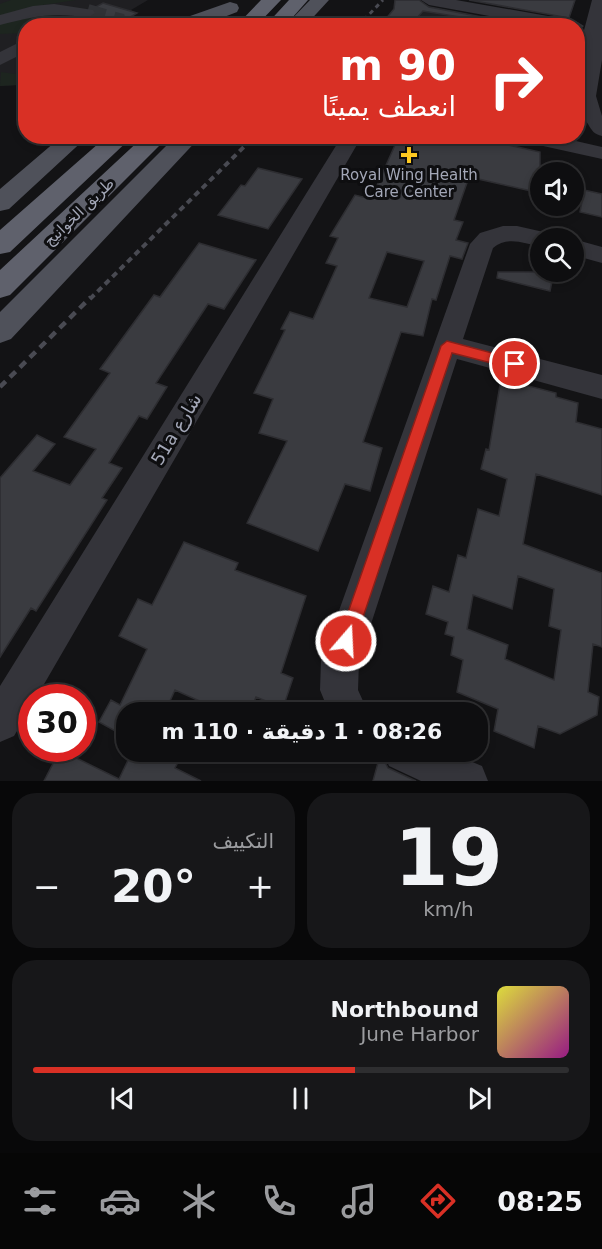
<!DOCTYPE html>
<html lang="ar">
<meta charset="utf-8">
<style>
body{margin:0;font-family:"DejaVu Sans","Noto Naskh Arabic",sans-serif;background:#171719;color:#f1f3f6;direction:rtl;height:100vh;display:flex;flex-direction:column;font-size:22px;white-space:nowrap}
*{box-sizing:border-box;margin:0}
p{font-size:20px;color:#9b9c9f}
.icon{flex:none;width:33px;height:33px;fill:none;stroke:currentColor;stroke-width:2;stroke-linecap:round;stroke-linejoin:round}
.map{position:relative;height:781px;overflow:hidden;direction:ltr}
.panel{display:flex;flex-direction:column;gap:12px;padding:12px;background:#080809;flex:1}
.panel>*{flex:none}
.top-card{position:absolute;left:18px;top:18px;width:567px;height:126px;border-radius:24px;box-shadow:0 3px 9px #0003,0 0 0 2px #2e2e30;direction:rtl;background:#d93025;color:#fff;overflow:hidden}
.buttons{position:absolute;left:530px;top:162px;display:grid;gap:12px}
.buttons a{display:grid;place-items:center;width:54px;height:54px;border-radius:50%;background:#0e0e10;box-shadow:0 3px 9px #0003,0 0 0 2px #2e2e30;font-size:30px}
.speed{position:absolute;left:18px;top:684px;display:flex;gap:12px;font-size:30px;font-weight:700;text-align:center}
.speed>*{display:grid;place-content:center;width:78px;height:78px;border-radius:50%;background:#0e0e10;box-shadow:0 3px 9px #0003,0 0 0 2px #2e2e30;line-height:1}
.speed .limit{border:9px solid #d22;background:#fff;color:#111}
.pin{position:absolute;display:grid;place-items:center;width:51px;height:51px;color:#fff;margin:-26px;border:3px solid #fff;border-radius:50%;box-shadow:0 2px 6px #0007}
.me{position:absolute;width:66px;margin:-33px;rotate:19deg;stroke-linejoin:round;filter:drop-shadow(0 0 4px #0008)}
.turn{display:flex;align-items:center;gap:21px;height:126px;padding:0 30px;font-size:27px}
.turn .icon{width:78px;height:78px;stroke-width:2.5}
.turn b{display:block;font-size:42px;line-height:51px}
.big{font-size:45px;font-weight:700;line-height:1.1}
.panel .tile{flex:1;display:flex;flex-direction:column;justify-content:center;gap:9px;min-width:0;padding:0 21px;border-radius:24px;background:#171719}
.panel .dial{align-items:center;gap:0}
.dial b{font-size:78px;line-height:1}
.song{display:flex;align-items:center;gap:18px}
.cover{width:72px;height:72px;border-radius:9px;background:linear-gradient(135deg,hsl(60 70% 55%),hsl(310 70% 35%))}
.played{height:6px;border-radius:3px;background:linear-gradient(90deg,#d93025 60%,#2e2e30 60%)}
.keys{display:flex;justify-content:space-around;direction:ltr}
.heat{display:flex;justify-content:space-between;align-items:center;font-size:33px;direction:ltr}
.panel .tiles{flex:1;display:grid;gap:12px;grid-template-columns:1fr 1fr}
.tile:last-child{grid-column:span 2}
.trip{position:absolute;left:116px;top:702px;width:372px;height:60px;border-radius:24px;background:#0e0e10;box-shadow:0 3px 9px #0003,0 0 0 2px #2e2e30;font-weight:700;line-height:60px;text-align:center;direction:rtl}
.menu{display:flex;height:96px;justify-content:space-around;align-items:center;background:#060606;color:#9b9c9f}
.menu .icon{width:42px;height:42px}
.menu .on{color:#d93025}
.menu b{font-size:27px;color:#f1f3f6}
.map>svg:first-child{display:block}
.built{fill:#1f1f22}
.green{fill:#1d251f}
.building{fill:#3a3b40;stroke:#2d2d31;stroke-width:1.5;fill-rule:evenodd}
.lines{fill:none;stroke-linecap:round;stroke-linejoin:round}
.minor-tunnel{stroke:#303135;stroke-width:18;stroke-dasharray:18 9;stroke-linecap:butt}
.minor{fill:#34343a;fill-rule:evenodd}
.major{fill:#4f515a;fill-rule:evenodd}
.highway{fill:#5f616c;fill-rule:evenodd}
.rail-far2{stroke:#494a52;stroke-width:3;stroke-dasharray:4.5 4;stroke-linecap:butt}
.rail-far1{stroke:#494a52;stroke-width:4;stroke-dasharray:6 4.5;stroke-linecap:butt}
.rail{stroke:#494a52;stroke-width:4.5;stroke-dasharray:8 6;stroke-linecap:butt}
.route{fill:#d93025;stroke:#8d1f18;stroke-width:1.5}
.poi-dot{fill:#ffca21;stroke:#0e0e10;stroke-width:2}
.labels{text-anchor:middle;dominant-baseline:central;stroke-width:6;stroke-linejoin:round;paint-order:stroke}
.far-poi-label{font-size:15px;fill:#a3a7b7;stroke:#0e0e10}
.far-street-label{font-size:15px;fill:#a3a7b7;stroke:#0e0e10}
.street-label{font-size:18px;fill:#a3a7b7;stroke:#0e0e10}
</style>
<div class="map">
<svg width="602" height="781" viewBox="0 0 602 781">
<rect width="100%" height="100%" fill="#131315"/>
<path class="built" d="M 0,0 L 148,0 L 131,10 L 137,13 L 118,25 L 26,26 L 25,80 L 18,85 L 0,86 Z
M 400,1 L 474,15 L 469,25 L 380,26 Z"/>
<path class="green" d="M 11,0 L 76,0 L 30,7 L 0,16 L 0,4 Z
M 55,14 L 36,25 L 26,26 L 25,33 L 0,34 L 0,24 L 17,18 Z
M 25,67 L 25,80 L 18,85 L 0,86 L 1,72 L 15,74 Z"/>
<path class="building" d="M 395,0 L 419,0 L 429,7 L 530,26 L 477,26 L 479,20 L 423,11 L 410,26 L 380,26 L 394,9 Z
M 469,0 L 575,0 L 569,18 Z
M 103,3 L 137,13 L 129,18 L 123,16 L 115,18 L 112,26 L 67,26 L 78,19 L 88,20 L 97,13 L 94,8 Z
M 399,136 L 446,136 L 485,145 L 486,140 L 540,152 L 540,193 L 469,177 L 454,220 L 463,222 L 456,240 L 468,243 L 462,259 L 450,256 L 436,300 L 432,299 L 423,336 L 401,332 L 363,442 L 382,448 L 370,491 L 345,484 L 318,551 L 247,523 L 287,441 L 259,433 L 273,399 L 254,393 L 285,330 L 281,329 L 290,312 L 313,319 L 337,266 L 326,263 L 338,238 L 330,236 L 355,195 L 371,199 ZM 387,252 L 424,261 L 407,307 L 369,298 Z
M 258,168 L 302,179 L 268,229 L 218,215 L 241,185 L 245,186 Z
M 584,190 L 602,194 L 602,217 L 580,212 Z
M 199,243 L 256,260 L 224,309 L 208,304 L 156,383 L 167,387 L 147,419 L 139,416 L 109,463 L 122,468 L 102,498 L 107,500 L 36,611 L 31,608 L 0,657 L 0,478 L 37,435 L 55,444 L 33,471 L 70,485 L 96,449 L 64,437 L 110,373 L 100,369 L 154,295 L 160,297 Z
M 498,272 L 554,272 L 550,291 L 497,278 Z
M 501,379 L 556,393 L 556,397 L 578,403 L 576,422 L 602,429 L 602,495 L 536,474 L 523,544 L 602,573 L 602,647 L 593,644 L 588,692 L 599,697 L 597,715 L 560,734 L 538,726 L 534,748 L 494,731 L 498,709 L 457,692 L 463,660 L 451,655 L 454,637 L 445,634 L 448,622 L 426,614 L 433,586 L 449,592 L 458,555 L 466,558 L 478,509 L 499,516 L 507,479 L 481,469 L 486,449 L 489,450 ZM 518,576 L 554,589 L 549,626 L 561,630 L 554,680 L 505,659 L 508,645 L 467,629 L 473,595 L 512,609 Z
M 184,542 L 238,563 L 235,570 L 306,596 L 281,673 L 293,678 L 283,708 L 256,697 L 250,712 L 224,712 L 175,690 L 165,712 L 126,712 L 126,737 L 99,722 L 111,700 L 120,705 L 147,649 L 119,636 L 138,599 L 152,605 Z
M 60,750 L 119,779 L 132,752 L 183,752 L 175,768 L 201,781 L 44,781 Z
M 379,759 L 385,762 L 388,768 L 416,781 L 373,781 Z"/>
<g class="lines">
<path class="minor-tunnel" d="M 87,13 L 122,23"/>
<path class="minor" d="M 421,0 L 456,0 L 576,21 L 584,26 L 578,31 L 578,26 L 545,26 L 429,5 Z
M 592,0 L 602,0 L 602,60 L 596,96 L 602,116 L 602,136 C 594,134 592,131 588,124 C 573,104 577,81 585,59 L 580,58 L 578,53 Z
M 54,4 L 93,10 L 95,13 L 87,18 C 56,11 30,17 0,25 L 0,15 L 33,6 Z
M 122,18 L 136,22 L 138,26 L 115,26 L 114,23 L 116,20 Z
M 26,39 L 26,52 L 0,65 L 0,52 Z
M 342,136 L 362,136 L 36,698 L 32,698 L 32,706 L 14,736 L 0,742 L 0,686 Z
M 513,136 L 554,136 L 602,147 L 602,159 L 516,140 Z
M 503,226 L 517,226 L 548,233 L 551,238 L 540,238 L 540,247 C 524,243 507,236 493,248 L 463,339 L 602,375 L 602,399 L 457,359 L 359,661 L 358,690 L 368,712 L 329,712 L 320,690 L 321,661 L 470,244 L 480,233 Z
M 573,239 L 602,247 L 602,263 L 573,255 Z
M 383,752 L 448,752 L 482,766 L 488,781 L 421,781 L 389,766 Z"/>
<path class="major" d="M 310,0 L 329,0 L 305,26 L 285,26 Z
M 230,2 L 237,4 L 239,8 L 237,12 L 201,26 L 171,26 L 173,22 Z
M 62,136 L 88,136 L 9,209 L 0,211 L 0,189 Z
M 176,136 L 201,136 L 11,339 L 0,343 L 0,312 Z"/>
<path class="highway" d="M 261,0 L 281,0 L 256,26 L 236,26 Z
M 289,0 L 308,0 L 285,26 L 265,26 Z
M 107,136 L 133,136 L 10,252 L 0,254 L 0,230 Z
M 144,136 L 169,136 L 10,295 L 0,298 L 0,270 Z"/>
<path class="rail-far2" d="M 358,26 L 383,0"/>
<path class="rail-far1" d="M 90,299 L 255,136"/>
<path class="rail" d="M 0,387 L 91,297"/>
</g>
<path class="route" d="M 447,341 L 515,359 L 521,364 L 515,369 L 452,353 L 355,641 L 353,648 L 346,650 L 340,648 L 338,641 L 441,346 Z"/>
<path class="poi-dot" d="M406 146h6v6h6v6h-6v6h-6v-6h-6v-6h6z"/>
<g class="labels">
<g class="far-poi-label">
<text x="409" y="175">Royal Wing Health<tspan x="409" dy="17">Care Center</tspan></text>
</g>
<g class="far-street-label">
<text transform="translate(79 212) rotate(-44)">طريق الخوانيج</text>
</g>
<g class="street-label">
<text transform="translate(176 429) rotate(-59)">51a شارع</text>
</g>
</g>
</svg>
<div class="buttons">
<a><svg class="icon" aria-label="sound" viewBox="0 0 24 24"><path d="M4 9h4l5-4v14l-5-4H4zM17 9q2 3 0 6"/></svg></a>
<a><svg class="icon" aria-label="search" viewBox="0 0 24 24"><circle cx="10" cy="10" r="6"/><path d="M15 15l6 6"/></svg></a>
</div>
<div class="speed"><div class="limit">30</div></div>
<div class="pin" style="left:515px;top:364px;background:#d93025"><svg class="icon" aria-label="arrive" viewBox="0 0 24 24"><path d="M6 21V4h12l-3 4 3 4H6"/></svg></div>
<svg class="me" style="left:346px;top:641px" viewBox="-20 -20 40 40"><circle r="17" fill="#d93025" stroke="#fff" stroke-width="3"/><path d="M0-11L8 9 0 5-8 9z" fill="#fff"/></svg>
<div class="trip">08:26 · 1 دقيقة · 110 m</div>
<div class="top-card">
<div class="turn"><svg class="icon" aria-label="right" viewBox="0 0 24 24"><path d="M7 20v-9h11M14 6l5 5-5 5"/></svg><div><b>90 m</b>انعطف يمينًا</div></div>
</div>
</div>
<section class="panel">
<div class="tiles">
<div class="tile dial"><b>19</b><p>km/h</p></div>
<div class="tile"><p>التكييف</p>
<div class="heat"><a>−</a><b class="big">20°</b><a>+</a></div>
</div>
<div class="tile">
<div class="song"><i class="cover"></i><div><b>Northbound</b><p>June Harbor</p></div></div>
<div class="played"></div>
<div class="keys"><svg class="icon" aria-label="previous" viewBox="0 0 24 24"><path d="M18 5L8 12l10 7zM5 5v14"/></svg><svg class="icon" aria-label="pause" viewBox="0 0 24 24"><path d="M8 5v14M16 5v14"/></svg><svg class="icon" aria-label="next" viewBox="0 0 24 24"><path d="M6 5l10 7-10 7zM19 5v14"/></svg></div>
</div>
</div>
</section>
<nav class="menu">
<b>08:25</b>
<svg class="icon on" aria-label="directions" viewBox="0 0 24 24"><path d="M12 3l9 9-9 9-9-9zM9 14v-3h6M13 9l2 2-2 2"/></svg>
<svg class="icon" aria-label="music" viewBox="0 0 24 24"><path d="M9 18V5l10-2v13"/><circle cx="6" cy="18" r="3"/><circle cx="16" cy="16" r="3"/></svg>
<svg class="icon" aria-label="phone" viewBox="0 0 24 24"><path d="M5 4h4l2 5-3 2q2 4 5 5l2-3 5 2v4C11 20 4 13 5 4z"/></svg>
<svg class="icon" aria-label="climate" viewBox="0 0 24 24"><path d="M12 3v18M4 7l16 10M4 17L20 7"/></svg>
<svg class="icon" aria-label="car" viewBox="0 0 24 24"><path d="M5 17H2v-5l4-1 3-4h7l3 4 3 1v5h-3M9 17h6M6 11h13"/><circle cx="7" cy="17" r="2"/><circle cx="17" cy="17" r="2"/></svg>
<svg class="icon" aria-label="filters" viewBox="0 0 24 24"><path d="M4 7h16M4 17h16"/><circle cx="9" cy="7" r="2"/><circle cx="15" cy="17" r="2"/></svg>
</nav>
